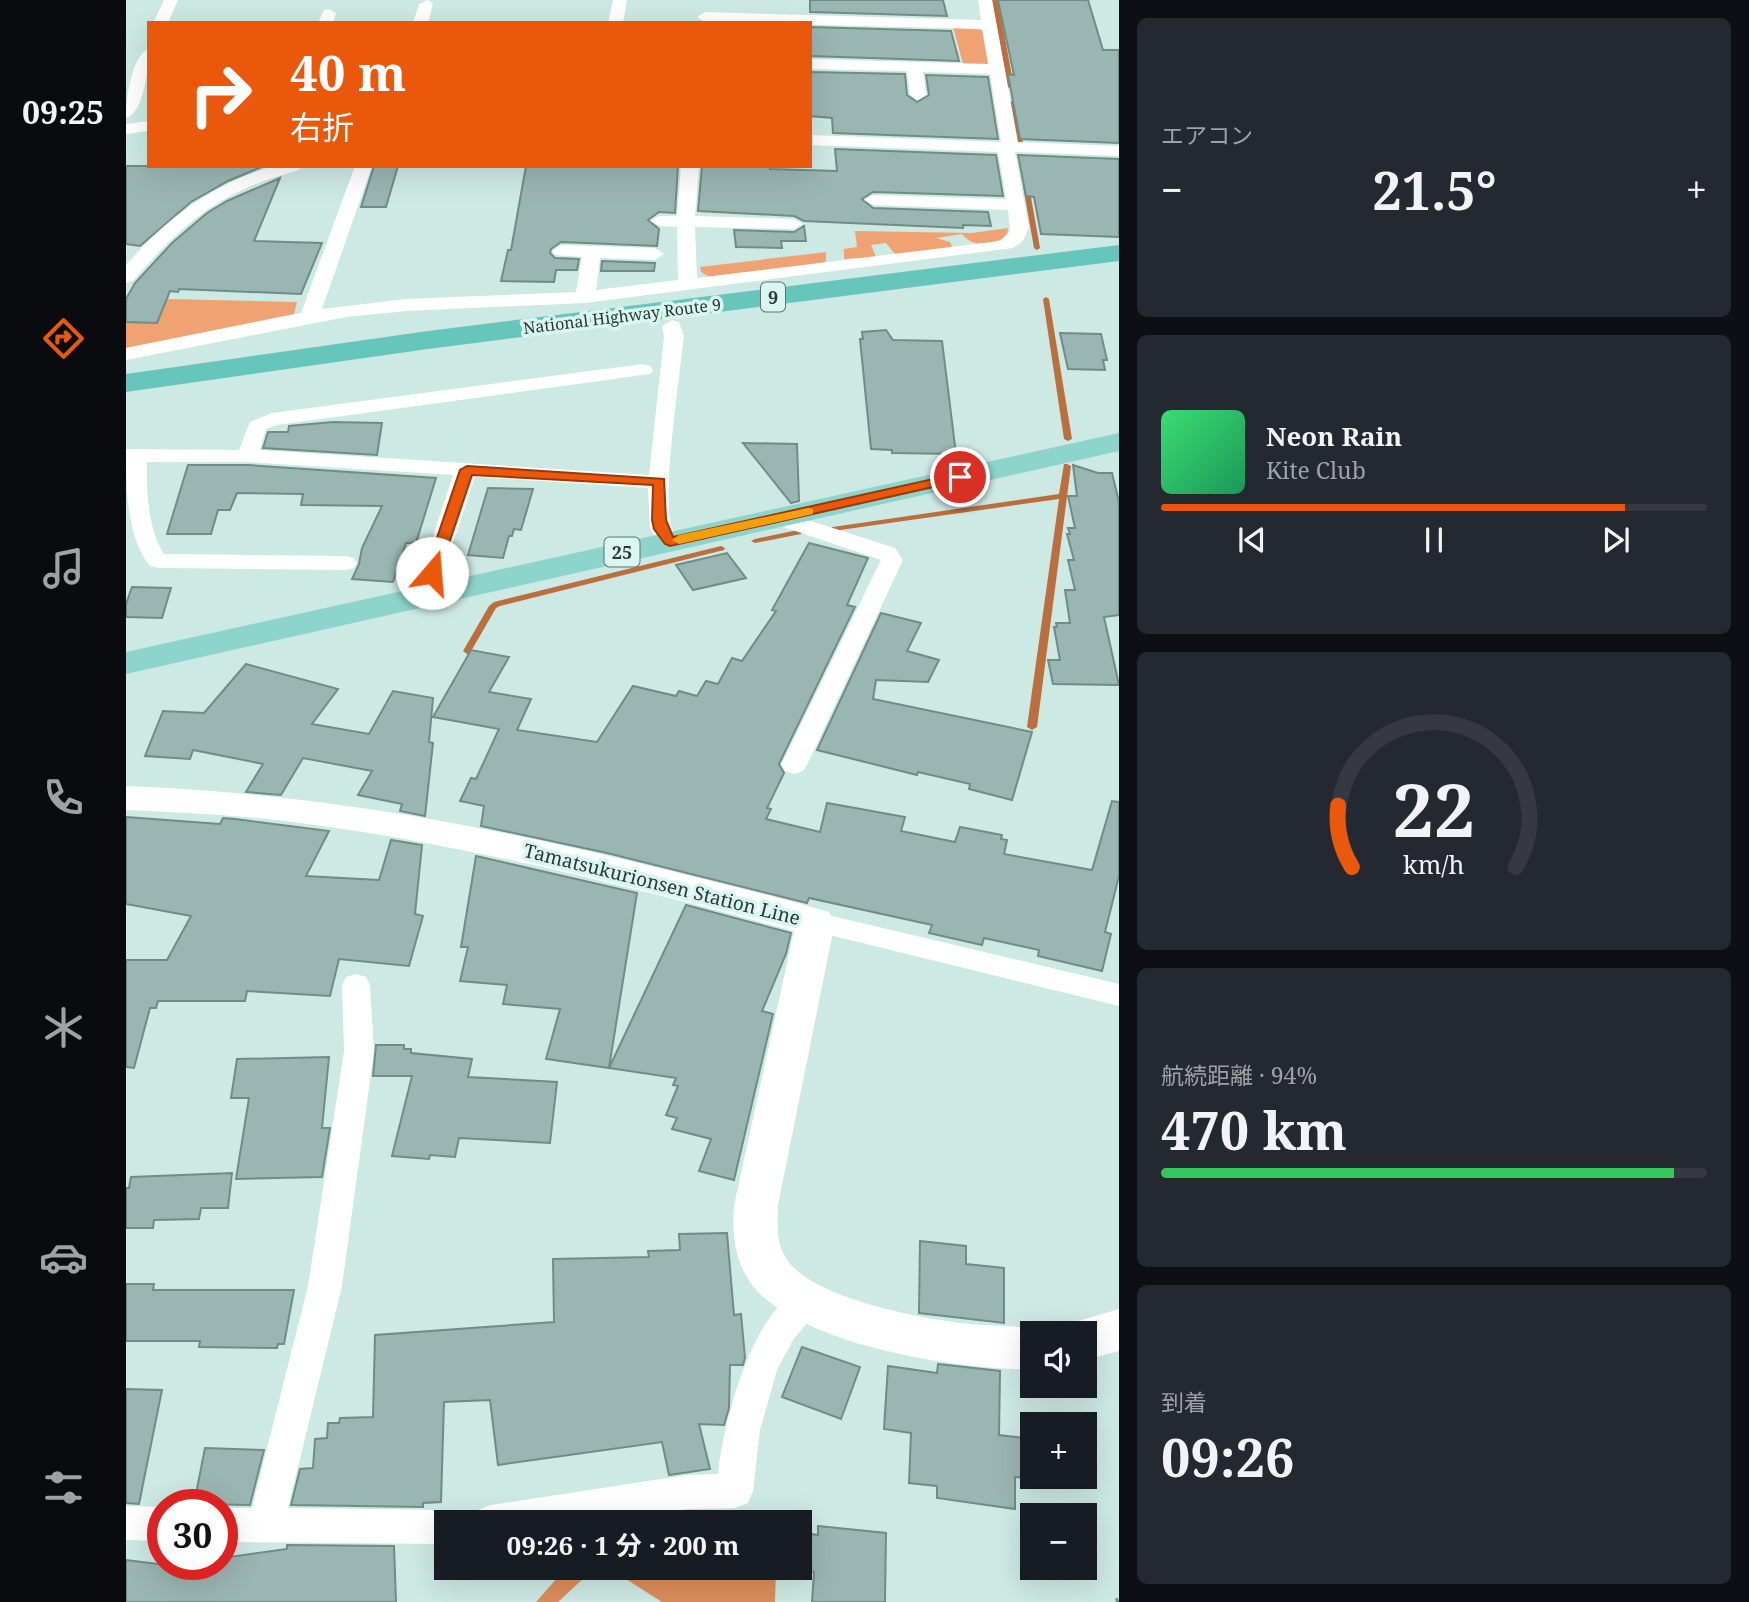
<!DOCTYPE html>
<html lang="ja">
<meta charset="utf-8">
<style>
body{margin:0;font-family:"Noto Serif","Noto Sans JP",serif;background:#242831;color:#f1f3f6;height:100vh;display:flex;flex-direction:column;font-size:26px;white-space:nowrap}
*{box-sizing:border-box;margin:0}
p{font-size:23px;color:#9ea1a6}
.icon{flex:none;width:38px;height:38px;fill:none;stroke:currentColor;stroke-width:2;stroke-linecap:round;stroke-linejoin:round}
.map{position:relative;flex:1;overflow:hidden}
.drawer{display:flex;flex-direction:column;gap:18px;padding:18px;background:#0d0f14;width:630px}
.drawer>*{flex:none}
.guide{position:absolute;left:21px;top:21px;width:665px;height:147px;border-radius:0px;box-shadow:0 7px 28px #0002;background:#ea580c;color:#fff;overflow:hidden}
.buttons{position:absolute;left:894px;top:1321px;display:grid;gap:14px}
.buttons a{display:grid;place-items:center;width:77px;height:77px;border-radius:0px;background:#171b24;box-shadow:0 7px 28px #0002;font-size:35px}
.speed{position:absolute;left:21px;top:1489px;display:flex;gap:14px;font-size:35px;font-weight:700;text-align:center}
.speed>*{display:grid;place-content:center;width:91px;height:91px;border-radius:50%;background:#171b24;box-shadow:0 7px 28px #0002;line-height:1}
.speed .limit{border:10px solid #d22;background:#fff;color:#111}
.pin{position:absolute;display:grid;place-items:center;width:60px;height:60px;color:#fff;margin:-30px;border:4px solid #fff;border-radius:50%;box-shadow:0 2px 7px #0007}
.me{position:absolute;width:77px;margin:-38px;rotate:18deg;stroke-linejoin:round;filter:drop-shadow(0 0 5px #0008)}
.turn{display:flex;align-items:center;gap:24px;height:147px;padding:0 28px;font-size:32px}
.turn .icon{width:91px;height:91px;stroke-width:2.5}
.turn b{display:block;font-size:49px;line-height:60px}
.big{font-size:52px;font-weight:700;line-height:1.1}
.drawer .card{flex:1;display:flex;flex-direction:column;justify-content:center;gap:10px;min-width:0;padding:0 24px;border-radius:10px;background:#242831}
.drawer .dial{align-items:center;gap:0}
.dial svg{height:182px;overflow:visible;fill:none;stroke:#363941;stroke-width:7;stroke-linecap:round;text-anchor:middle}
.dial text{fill:#f1f3f6;stroke:none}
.song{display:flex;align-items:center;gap:21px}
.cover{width:84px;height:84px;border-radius:10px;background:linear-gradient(135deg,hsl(140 70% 55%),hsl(150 70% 35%))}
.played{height:7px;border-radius:4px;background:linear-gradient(90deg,#ea580c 85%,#363941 85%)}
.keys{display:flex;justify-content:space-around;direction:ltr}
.heat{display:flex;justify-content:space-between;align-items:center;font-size:38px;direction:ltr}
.charge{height:10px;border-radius:5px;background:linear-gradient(90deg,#34c759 94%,#363941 0)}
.trip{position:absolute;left:308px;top:1510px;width:378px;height:70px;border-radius:0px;background:#171b24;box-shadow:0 7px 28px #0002;font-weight:700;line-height:70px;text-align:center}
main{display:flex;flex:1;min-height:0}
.dock{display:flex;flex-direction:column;width:126px;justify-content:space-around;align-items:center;background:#090b0e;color:#9ea1a6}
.dock .icon{width:49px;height:49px}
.dock .selected{color:#ea580c}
.dock b{font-size:32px;color:#f1f3f6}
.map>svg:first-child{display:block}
.green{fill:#f1a272}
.forest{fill:#dd8d5b}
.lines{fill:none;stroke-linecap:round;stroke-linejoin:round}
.stream{fill:#bc6f3e;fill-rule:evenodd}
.building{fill:#9ab6b2;stroke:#708c87;stroke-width:2}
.minor{fill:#fff;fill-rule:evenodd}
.secondary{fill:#fff;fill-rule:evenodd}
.primary{fill:#8dd4cd;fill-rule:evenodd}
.trunk{fill:#67c6bc;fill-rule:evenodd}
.rail{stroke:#798d89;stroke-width:7;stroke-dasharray:18 9;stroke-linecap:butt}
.route{fill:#ea580c;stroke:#983908;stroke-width:2}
.slow{fill:#f59e0b}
.labels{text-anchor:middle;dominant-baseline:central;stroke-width:7;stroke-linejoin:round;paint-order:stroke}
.far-street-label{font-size:16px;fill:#2c3836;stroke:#d9f6f1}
.shield{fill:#d9f6f1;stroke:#60716e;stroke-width:2}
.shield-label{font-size:18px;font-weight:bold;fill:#2c3836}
.street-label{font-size:19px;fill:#2c3836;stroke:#d9f6f1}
</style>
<main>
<nav class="dock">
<b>09:25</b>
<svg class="icon selected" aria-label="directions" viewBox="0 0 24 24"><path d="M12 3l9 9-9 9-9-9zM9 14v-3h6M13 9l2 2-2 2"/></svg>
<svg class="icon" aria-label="music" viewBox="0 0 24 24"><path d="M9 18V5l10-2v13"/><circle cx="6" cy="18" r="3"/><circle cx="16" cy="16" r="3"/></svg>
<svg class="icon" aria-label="phone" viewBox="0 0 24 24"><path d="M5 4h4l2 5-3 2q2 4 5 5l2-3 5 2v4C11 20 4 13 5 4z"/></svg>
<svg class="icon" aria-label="climate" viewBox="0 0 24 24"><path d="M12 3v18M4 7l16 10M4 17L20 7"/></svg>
<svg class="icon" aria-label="car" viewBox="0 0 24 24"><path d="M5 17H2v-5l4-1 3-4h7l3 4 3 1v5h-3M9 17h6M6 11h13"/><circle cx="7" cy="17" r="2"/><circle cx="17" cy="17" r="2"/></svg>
<svg class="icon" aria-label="filters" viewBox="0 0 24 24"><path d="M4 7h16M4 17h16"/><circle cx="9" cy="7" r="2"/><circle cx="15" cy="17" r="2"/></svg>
</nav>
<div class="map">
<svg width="993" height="1602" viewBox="0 0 993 1602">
<rect width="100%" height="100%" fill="#cce9e4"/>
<path class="green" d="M 827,27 L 857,30 L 865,65 L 838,67 Z
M 882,228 L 881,237 C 865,244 848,249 836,234 L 810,238 L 824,242 L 826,246 L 824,248 L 769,254 L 760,243 L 745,245 L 750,257 L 718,259 L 718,249 L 731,247 L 729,231 L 846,233 Z
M 700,252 L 700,261 L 697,263 L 583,277 L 575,272 L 574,267 Z
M 0,298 L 171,302 L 168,314 L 0,348 Z"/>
<path class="forest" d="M 515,1510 L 543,1510 L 582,1518 L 630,1511 L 640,1522 L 496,1522 Z
M 440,1568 L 650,1568 L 649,1602 L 536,1602 L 492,1574 L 473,1572 L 460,1576 L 432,1602 L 410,1602 Z"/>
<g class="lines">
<path class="stream" d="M 866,0 L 872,0 L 888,87 L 885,89 L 882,87 Z
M 887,100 L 890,102 L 897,143 L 894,145 L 891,143 L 884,102 Z
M 900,184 L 903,186 L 914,248 L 911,250 L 908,248 L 897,186 Z
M 920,297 L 923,299 L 946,439 L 942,441 L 938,439 L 917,299 Z
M 938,464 L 941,464 L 945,466 L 911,727 L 906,730 L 901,727 L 933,499 L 707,531 L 703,529 L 707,527 L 933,494 Z
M 672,530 L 676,532 L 675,534 L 629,543 L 625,541 L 629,539 Z
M 595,546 L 599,548 L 598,550 L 374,606 L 370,608 L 344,653 L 341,654 L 337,651 L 363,606 L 368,602 Z"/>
</g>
<path class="building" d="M 684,0 L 817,0 L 821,16 L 684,12 Z
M 872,0 L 962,0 L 977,50 L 993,50 L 993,143 L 894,139 L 882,74 L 888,75 Z
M 684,27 L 825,31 L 833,61 L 684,56 Z
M 684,72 L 779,74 L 781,95 L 791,102 L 803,95 L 800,75 L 862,77 L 872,139 L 707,133 L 706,118 L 684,116 Z
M 709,149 L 870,155 L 877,196 L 747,192 L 736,199 L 747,208 L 862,212 L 865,226 L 837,225 L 837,228 L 678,221 L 668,216 L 572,211 L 576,166 L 644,166 L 644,169 L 711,171 Z
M 892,155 L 993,159 L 993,237 L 915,234 L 908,197 L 900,196 Z
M 0,166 L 138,166 L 102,181 L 65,202 L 14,246 L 0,244 Z
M 248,166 L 272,166 L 260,207 L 235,207 Z
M 400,166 L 552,166 L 549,213 L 533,212 L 522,220 L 533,229 L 531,246 L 435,242 L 425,249 L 424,253 L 429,258 L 453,259 L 451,270 L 430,270 L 428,282 L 375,281 L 382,250 L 385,250 Z
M 154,178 L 128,241 L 196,243 L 175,294 L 53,289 L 52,292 L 44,291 L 31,323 L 0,322 L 0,299 L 9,283 L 46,243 L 81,213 L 101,201 Z
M 678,226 L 680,241 L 655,241 L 656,248 L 610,247 L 608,230 L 668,232 Z
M 476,261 L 529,263 L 528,271 L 475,271 Z
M 760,330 L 767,340 L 816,341 L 830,454 L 766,453 L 766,450 L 745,449 L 734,339 L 737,339 L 736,332 Z
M 934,333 L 975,334 L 981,360 L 977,360 L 979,370 L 942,369 Z
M 207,422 L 256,423 L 251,455 L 137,448 L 142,432 L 162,432 L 163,426 Z
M 617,443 L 671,444 L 673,501 L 665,503 Z
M 62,465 L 122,465 L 310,478 L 290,543 L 280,543 L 267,582 L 226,579 L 233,564 L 236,548 L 256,506 L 175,505 L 177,494 L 111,493 L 104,510 L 92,510 L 85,534 L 41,534 Z
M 947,465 L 972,473 L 986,473 L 993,502 L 993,615 L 978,617 L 993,685 L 927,684 L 922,660 L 934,660 L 928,627 L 931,627 L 930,623 L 944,623 L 939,590 L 949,590 L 942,560 L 948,560 L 941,534 L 944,534 L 942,528 L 949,528 L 942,496 L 951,496 Z
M 362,488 L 407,489 L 395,530 L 388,529 L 386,536 L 383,536 L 377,558 L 342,555 Z
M 683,543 L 742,558 L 721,605 L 729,607 L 653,764 L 658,773 L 641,808 L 645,809 L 640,819 L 694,832 L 701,803 L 779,817 L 775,831 L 829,842 L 834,827 L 876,835 L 875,839 L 881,840 L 878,854 L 966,870 L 986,801 L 993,802 L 993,876 L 979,932 L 985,934 L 976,971 L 912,956 L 913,950 L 858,938 L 856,945 L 803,933 L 806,925 L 683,898 L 681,903 L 481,853 L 355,826 L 358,806 L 334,801 L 345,778 L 350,779 L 373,729 L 307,717 L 345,650 L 383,657 L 363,692 L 405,699 L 391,730 L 471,742 L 507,686 L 550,696 L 553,691 L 571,696 L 580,681 L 592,684 L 606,658 L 616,661 L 650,611 L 646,610 Z
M 601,553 L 620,578 L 567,590 L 550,565 Z
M 6,587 L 45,588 L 36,618 L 0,617 L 0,604 Z
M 755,613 L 795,623 L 781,651 L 813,660 L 802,682 L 750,680 L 747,699 L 906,732 L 886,800 L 843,789 L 844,784 L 792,772 L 791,775 L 691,750 Z
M 120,664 L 212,689 L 186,724 L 243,734 L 267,691 L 307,698 L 303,742 L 307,743 L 299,816 L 274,811 L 276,804 L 232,795 L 246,771 L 177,758 L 155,795 L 120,792 L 137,764 L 67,750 L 64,759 L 19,756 L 37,711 L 78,713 Z
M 0,817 L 94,824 L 97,818 L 109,819 L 203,831 L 180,876 L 253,880 L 265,840 L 296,845 L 289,914 L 297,916 L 283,966 L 213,959 L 204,996 L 121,991 L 119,1001 L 32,1001 L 30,1008 L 24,1008 L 8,1068 L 0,1067 L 0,960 L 41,960 L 65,916 L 0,904 Z
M 350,856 L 511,893 L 483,1068 L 420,1059 L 434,1009 L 377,1004 L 381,985 L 334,981 L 342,947 L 335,947 Z
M 560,905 L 665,933 L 660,954 L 636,1011 L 647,1014 L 608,1180 L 573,1171 L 585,1139 L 546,1129 L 551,1118 L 540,1115 L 552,1086 L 547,1085 L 550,1078 L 483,1068 Z
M 250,1045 L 278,1045 L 278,1049 L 285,1049 L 285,1053 L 346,1059 L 342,1077 L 431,1082 L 424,1143 L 333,1138 L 329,1157 L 304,1155 L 303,1159 L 266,1156 L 286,1076 L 247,1076 Z
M 203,1057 L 196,1128 L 204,1128 L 196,1177 L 110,1179 L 123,1098 L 105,1098 L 111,1059 Z
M 106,1173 L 102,1208 L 75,1208 L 73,1219 L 28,1220 L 27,1228 L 0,1228 L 0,1188 L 3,1188 L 5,1177 Z
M 601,1233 L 608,1315 L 615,1314 L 619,1358 L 617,1365 L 604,1365 L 603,1408 L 598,1425 L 573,1424 L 584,1469 L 543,1475 L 536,1442 L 372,1465 L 364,1400 L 318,1402 L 315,1502 L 297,1503 L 297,1507 L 165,1505 L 174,1469 L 187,1468 L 189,1439 L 201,1438 L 202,1423 L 213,1423 L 214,1418 L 247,1417 L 249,1335 L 428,1322 L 427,1259 L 523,1257 L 522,1251 L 554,1250 L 553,1234 Z
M 794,1241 L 840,1246 L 840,1264 L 878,1268 L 878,1323 L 793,1313 Z
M 0,1284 L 28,1284 L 27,1290 L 168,1290 L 158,1344 L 152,1344 L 151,1348 L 73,1347 L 74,1341 L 0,1341 Z
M 676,1347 L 734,1367 L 715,1419 L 656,1397 Z
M 812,1364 L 874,1371 L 873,1435 L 906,1439 L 906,1479 L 889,1477 L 889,1509 L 811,1498 L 811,1486 L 783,1483 L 785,1433 L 758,1429 L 762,1366 L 811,1373 Z
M 0,1389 L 36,1390 L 13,1504 L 0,1503 Z
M 79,1448 L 138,1450 L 124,1505 L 68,1504 Z
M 692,1526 L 760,1533 L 759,1602 L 686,1602 L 688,1572 L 683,1571 L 685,1534 L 692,1535 Z
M 161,1545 L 268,1546 L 270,1602 L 0,1602 L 0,1560 L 32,1564 L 96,1564 L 96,1558 L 161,1549 Z"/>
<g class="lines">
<path class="minor" d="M 38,0 L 52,0 L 42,23 L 27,23 Z
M 302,0 L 307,4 L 302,23 L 287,23 L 293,4 Z
M 487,0 L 501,0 L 497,23 L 482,23 Z
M 852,0 L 866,0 L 892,142 L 993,146 L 993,156 L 889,152 L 903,227 L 897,241 L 887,248 L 459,303 L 280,311 L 220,317 L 0,360 L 0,348 L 175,313 L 229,166 L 246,166 L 196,309 L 280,299 L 450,292 L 456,257 L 429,255 L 426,251 L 435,245 L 529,248 L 538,254 L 529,260 L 474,258 L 470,290 L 552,280 L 551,227 L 533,226 L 524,221 L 533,216 L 551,216 L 555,166 L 573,166 L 569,216 L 668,219 L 677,224 L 668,229 L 569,227 L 571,278 L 874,241 L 884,231 L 882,210 L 747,205 L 738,200 L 747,195 L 880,199 L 872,152 L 684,145 L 684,135 L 875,142 L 864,74 L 797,72 L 800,95 L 792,100 L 784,95 L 781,71 L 684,69 L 684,59 L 862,64 L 856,29 L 579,22 L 571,17 L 579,12 L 855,20 Z
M 203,9 L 210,13 L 207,23 L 192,23 L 198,10 Z
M 23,49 C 23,66 18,113 0,118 C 0,101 5,55 23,49 Z
M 23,121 L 23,131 L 0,134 L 0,124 Z
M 147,166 L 175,166 L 173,170 C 94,191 59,221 7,281 L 0,283 L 0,265 C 43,216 84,186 147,166 Z
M 546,320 L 553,322 L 558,336 C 554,372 535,502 546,528 C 548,533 552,538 555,542 L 552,547 L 536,547 L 524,529 L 522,488 L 349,477 L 317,573 L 314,578 L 298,578 L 295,573 L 327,475 L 122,462 L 21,462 C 20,490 22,530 38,554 L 220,556 L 228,558 L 231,563 L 228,568 L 220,570 L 32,568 L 24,566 C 0,536 0,487 0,449 L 113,450 L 124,422 L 146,413 L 517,364 L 524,366 L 527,370 L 524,374 L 151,425 L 140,429 L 134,450 L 523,475 L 538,336 L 536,326 Z
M 654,511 L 769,548 L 777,560 L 681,765 L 677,771 L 668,774 L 659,771 L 655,765 L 755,560 L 646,523 L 643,518 L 646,513 Z
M 689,912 L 993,984 L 993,1006 L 679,929 L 675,922 L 679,915 Z
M 230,974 L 240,977 L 244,985 L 248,1051 L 216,1286 L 162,1508 L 320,1510 L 333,1515 L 336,1522 L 320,1522 L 320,1544 L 96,1542 L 96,1508 L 126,1508 L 182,1286 L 218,1051 L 216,985 L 220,977 Z
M 680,1286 L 692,1290 L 697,1300 L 692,1310 L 667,1340 L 651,1370 L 634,1430 L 627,1491 L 622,1503 L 609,1508 L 561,1509 L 474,1522 L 347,1522 L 352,1510 L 365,1505 L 561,1475 L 592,1474 C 597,1423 627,1305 680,1286 Z
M 0,1506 L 37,1507 L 37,1541 L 0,1540 Z"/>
<path class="secondary" d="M 0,786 C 189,793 366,826 549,872 C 600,885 652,897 703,912 L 709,922 L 652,1205 C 652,1220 650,1239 657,1253 C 677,1298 798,1319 843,1324 C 870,1327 898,1324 923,1333 L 906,1334 L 906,1369 C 836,1371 666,1344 624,1282 C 608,1259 606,1231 608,1205 L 668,931 C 505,887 342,845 175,823 C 117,815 58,813 0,810 Z
M 993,1309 L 993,1351 L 959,1360 L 959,1334 L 938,1334 L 942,1324 Z"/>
<path class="primary" d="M 993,433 L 993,451 L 0,674 L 0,652 Z"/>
<path class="trunk" d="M 993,245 L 993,261 L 302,349 L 0,392 L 0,374 L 302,331 Z"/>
<path class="rail" d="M 990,1602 L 993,1601"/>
</g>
<path class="route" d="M 341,466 L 538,479 L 540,520 L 547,537 L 834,473 L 840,477 L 834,481 L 544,546 L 539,544 L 528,529 L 526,520 L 527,485 L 346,475 L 313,573 L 311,576 L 301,576 L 299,573 L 334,470 Z"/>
<path class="slow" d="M 682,508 L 687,509 L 687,514 L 553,544 L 546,540 L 553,535 Z"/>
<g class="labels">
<g class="far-street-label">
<text transform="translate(496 316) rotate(-7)">National Highway Route 9</text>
</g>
<g class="shield">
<rect x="635" y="282.5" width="24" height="29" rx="5"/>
<rect x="478.5" y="537.5" width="35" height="29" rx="5"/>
</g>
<g class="shield-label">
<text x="647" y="297">9</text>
<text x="496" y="552">25</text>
</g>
<g class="street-label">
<text transform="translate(536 884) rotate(14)">Tamatsukurionsen Station Line</text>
</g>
</g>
</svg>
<div class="buttons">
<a><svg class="icon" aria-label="sound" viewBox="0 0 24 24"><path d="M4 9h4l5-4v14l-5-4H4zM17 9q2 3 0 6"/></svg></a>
<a>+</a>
<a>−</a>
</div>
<div class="speed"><div class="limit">30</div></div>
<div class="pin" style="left:834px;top:477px;background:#d93025"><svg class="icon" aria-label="arrive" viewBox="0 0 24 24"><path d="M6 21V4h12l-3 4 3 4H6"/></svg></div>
<svg class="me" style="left:306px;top:573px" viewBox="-20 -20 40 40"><circle r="19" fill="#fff"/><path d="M0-13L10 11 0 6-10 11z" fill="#ea580c"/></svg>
<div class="trip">09:26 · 1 分 · 200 m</div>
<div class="guide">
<div class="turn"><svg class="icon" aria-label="right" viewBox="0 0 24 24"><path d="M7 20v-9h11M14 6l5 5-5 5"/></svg><div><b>40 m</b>右折</div></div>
</div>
</div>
<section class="drawer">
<div class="card"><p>エアコン</p>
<div class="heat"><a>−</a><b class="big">21.5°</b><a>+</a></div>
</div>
<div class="card">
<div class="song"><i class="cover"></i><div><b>Neon Rain</b><p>Kite Club</p></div></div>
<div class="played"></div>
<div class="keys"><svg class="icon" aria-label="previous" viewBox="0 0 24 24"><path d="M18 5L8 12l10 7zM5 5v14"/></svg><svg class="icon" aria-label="pause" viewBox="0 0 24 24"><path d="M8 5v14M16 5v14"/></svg><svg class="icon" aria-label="next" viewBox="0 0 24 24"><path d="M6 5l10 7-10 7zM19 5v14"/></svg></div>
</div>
<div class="card dial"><svg viewBox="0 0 100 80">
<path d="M14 69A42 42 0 1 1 86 69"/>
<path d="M14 69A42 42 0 0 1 8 42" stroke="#ea580c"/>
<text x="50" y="56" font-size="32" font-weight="700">22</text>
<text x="50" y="72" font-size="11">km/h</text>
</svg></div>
<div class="card"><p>航続距離 · 94%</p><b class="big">470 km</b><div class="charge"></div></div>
<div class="card"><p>到着</p><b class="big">09:26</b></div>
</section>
</main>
